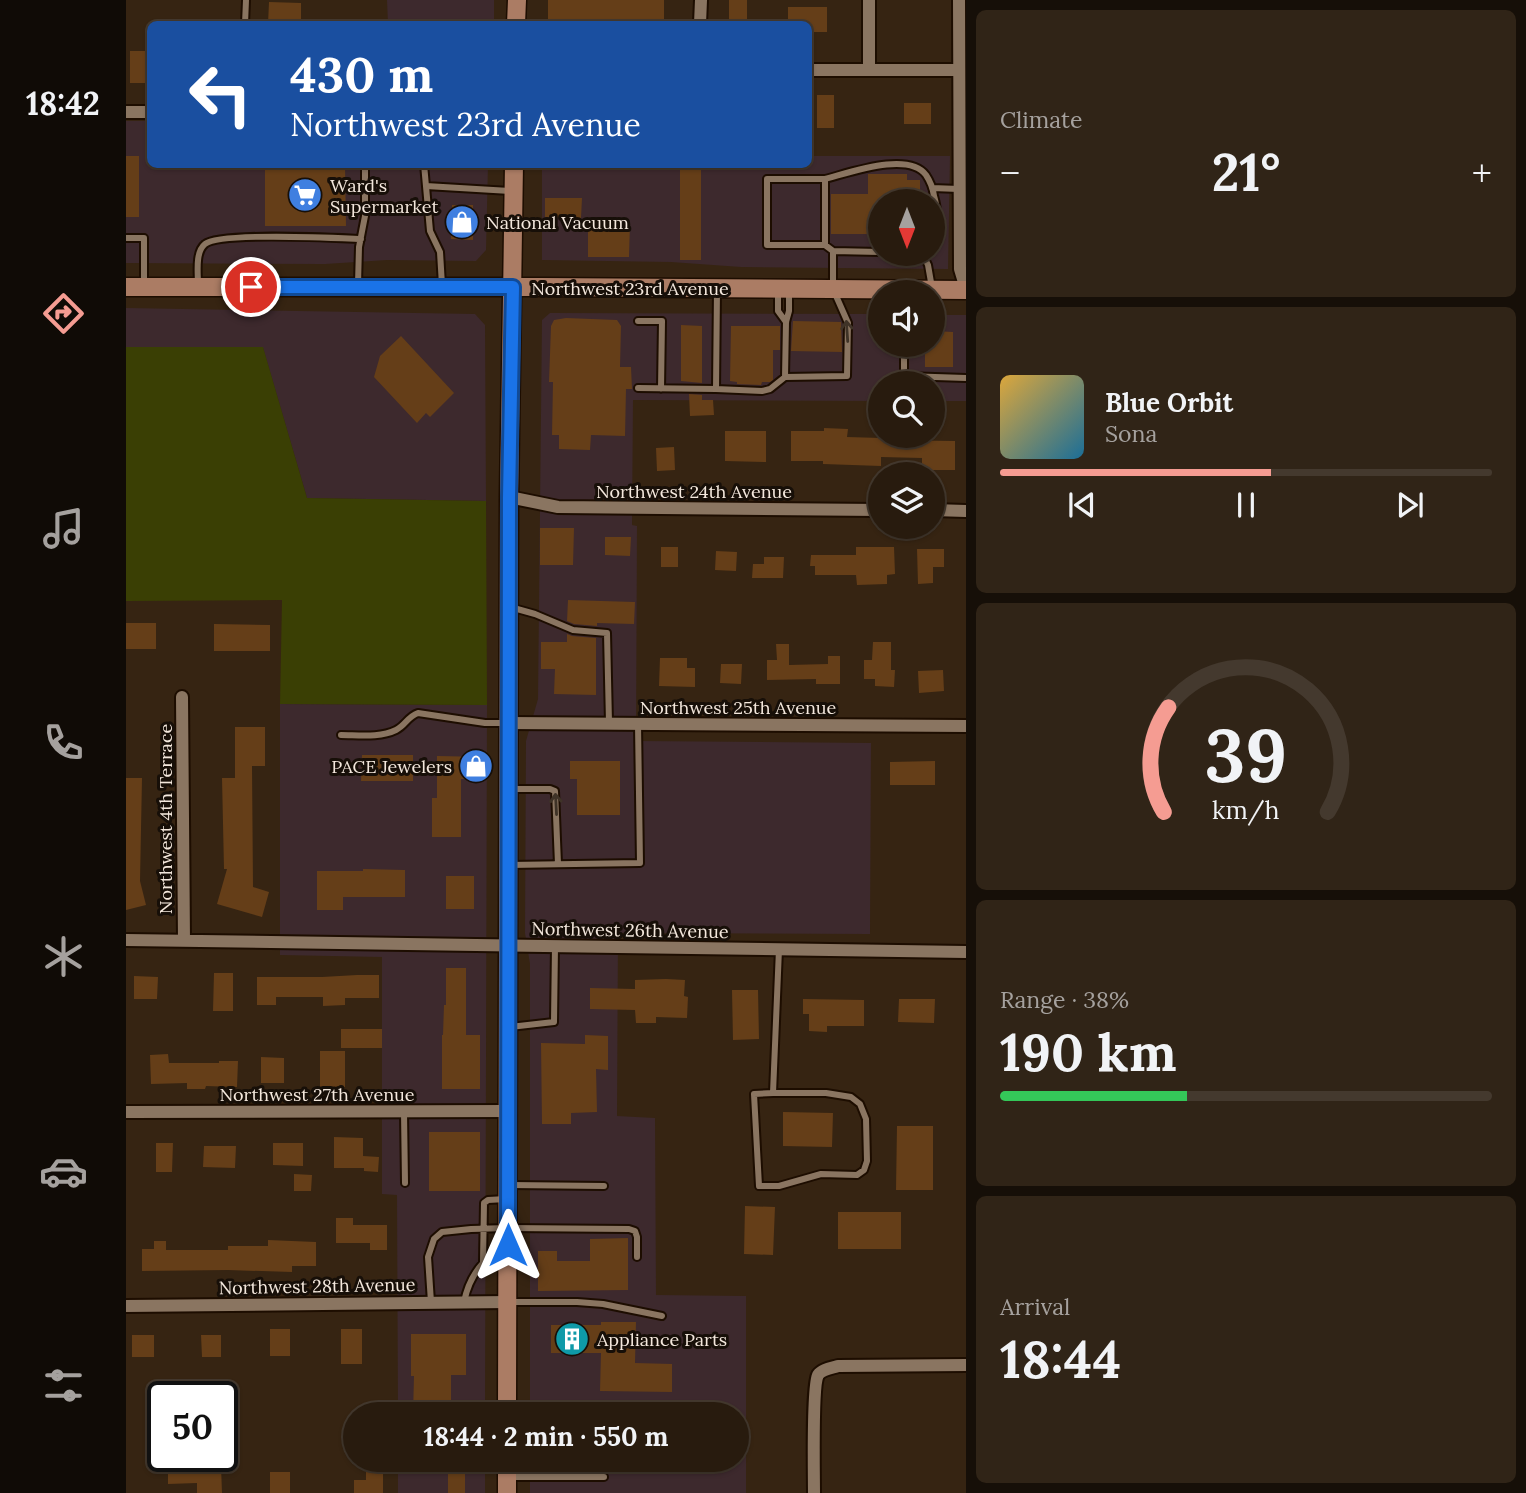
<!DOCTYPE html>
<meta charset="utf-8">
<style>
body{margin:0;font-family:Lora,serif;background:#302417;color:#f1f3f6;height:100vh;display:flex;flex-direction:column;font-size:26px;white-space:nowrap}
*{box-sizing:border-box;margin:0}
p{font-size:23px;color:#a5a19e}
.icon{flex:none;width:38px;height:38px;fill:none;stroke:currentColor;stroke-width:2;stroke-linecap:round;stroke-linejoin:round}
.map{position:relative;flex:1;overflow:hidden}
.panel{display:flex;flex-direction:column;gap:10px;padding:10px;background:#160f08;width:560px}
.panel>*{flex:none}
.top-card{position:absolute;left:21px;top:21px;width:665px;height:147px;border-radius:10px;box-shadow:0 2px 5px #0004,0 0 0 2px #44392e;background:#1a4fa0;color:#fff;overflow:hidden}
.needle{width:46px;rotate:180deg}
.buttons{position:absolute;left:742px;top:189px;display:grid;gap:14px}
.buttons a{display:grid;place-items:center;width:77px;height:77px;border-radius:50%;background:#281b0e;box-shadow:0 2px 5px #0004,0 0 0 2px #44392e;font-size:35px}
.speed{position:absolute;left:21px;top:1381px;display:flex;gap:14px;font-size:35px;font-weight:700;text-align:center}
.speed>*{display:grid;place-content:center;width:91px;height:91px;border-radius:50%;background:#281b0e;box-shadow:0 2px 5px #0004,0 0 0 2px #44392e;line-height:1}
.speed .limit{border:4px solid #111;border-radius:10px;background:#fff;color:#111}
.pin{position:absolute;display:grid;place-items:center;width:60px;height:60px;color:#fff;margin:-30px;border:4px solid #fff;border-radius:50%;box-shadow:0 2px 7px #0007}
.me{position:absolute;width:77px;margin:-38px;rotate:0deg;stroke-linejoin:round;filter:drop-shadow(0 0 5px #0008)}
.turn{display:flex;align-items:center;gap:24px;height:147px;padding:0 28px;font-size:32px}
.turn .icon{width:91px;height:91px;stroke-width:2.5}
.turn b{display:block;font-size:49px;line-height:60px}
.big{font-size:52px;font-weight:800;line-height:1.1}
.panel .tile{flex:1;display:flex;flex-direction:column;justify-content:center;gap:10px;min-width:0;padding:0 24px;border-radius:10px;background:#302417}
.panel .dial{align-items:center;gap:0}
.dial svg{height:182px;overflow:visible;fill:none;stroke:#44392e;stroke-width:7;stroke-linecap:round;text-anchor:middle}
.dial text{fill:#f1f3f6;stroke:none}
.song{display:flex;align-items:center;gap:21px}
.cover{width:84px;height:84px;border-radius:10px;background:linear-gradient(135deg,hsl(40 70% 55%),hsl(200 70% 35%))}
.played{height:7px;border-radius:4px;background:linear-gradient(90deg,#f59c92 55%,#44392e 55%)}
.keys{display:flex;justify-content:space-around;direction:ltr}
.heat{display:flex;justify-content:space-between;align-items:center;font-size:38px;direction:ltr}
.charge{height:10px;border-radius:5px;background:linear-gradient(90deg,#34c759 38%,#44392e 0)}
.trip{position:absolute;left:217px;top:1402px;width:406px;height:70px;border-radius:35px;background:#281b0e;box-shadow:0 2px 5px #0004,0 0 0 2px #44392e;font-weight:800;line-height:70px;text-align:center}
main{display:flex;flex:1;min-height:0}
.tabs{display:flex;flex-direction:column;width:126px;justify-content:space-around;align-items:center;background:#100b06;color:#a5a19e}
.tabs .icon{width:49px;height:49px}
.tabs .selected{color:#f59c92}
.tabs b{font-size:32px;color:#f1f3f6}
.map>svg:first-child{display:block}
.commercial{fill:#3d292d;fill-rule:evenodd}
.green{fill:#3a3f04}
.building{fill:#653e18}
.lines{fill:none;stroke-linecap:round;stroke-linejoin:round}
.service-casing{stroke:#1d0d00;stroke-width:10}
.minor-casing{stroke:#1d0d00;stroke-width:16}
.secondary-casing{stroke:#1d0d00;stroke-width:21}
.service{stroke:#8a7561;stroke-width:6}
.minor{stroke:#8a7561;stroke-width:12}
.secondary{stroke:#ab7c64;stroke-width:18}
.oneway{stroke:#3f3327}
.route-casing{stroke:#114b97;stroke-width:18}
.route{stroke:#1a73e8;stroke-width:12}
.labels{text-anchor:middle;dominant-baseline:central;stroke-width:6;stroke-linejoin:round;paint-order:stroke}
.poi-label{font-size:18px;fill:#f4e8dd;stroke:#170f08;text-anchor:start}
.street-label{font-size:18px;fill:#f4e8dd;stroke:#170f08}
</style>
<main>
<nav class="tabs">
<b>18:42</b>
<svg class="icon selected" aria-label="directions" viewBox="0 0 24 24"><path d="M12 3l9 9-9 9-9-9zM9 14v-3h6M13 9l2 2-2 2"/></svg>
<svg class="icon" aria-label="music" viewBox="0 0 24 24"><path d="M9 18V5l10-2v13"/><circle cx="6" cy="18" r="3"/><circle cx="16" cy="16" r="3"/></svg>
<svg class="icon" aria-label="phone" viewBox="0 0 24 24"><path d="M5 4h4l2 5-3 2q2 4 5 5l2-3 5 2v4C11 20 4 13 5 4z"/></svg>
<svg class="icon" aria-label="climate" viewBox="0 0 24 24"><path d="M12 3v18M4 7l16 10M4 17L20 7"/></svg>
<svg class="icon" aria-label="car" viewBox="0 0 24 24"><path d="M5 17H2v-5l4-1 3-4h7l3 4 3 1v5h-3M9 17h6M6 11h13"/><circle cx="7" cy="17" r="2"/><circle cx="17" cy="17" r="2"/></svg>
<svg class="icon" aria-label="filters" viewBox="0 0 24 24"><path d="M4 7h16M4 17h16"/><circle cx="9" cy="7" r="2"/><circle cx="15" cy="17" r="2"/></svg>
</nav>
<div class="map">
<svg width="840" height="1493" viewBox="0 0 840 1493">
<rect width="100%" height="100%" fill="#362412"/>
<path class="commercial" d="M 261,0 L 368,0 L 368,24 L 262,24 Z
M 0,121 L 24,121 L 24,164 L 362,165 L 360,250 L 350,261 L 261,260 L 199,264 L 0,263 Z
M 683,156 L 824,156 L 822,269 L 615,267 L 545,262 L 416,260 L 416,165 L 682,164 ZM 754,201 L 807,201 L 807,254 L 754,254 Z
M 0,308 L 349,314 L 359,325 L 360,501 L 181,498 L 137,348 L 0,347 Z
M 424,313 L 754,314 L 754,345 L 807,345 L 807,315 L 840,315 L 840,401 L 807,401 L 807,383 L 754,383 L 754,401 L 507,400 L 506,525 L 511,526 L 510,741 L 745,743 L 744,934 L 492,933 L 491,1116 L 529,1118 L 530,1295 L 620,1296 L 620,1493 L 404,1493 L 404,1460 L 611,1460 L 611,1414 L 404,1414 L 404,964 L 399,933 L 400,741 L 412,699 L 416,320 Z
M 154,704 L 361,705 L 359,1414 L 272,1414 L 271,1195 L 256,1194 L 256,957 L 154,955 Z
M 272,1460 L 359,1460 L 359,1493 L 272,1493 Z"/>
<path class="green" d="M 0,347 L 137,347 L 181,498 L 360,501 L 361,705 L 154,704 L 156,600 L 0,601 Z"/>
<path class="building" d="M 422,0 L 538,0 L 538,22 L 422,22 Z
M 603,0 L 621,0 L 621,24 L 603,24 Z
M 143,2 L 175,3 L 175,24 L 142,24 Z
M 662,7 L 701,7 L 701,32 L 682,32 L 682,24 L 662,24 Z
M 4,51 L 24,51 L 24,83 L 4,83 Z
M 691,95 L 708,95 L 708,128 L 691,128 Z
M 778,103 L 805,103 L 805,124 L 778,124 Z
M 0,156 L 13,156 L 13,217 L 0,217 Z
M 139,164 L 219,164 L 220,226 L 139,226 Z
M 554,169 L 575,169 L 575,260 L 554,260 Z
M 742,174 L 781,174 L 781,180 L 794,180 L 794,201 L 754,201 L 754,234 L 705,234 L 705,194 L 742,194 Z
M 419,198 L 456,198 L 455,218 L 419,217 Z
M 326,205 L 347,205 L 347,240 L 325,239 Z
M 462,223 L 504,224 L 503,257 L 462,257 Z
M 440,318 L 491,320 L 495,326 L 494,367 L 505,367 L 506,389 L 500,389 L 499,436 L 465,435 L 464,450 L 433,449 L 433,435 L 426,435 L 427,382 L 423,382 L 425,326 L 428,320 Z
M 667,321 L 715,322 L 716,352 L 665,351 Z
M 555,325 L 576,326 L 576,383 L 555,381 Z
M 605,326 L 654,326 L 654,350 L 647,350 L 647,380 L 644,382 L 636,382 L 635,385 L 611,384 L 611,382 L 604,381 Z
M 807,331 L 827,332 L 827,367 L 799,367 L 799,345 L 807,345 Z
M 275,336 L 328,393 L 304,417 L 300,413 L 291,423 L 248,377 L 254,356 Z
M 563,394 L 576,395 L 576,400 L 587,400 L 588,415 L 564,416 Z
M 698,428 L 722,429 L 721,437 L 755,438 L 755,440 L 829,441 L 829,470 L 796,470 L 796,458 L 755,457 L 755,466 L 697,464 L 697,461 L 665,461 L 665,431 L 698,431 Z
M 599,431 L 640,431 L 640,462 L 599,461 Z
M 548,447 L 549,470 L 531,471 L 530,448 Z
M 414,528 L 448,528 L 447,565 L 414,565 Z
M 479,537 L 505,537 L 504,556 L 479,555 Z
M 535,547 L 552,547 L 552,567 L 535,567 Z
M 730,547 L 768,547 L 769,574 L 761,575 L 761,584 L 731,585 L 730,575 L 689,575 L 689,566 L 684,566 L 685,555 L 730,555 Z
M 791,549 L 818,549 L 818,567 L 807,567 L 807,583 L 792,584 Z
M 590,551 L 611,552 L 610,571 L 589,570 Z
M 638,557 L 658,557 L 657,578 L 626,578 L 627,564 L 638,564 Z
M 442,600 L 509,602 L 508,624 L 471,623 L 471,626 L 448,624 L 441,621 Z
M 0,623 L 30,623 L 30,649 L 0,649 Z
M 88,624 L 144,625 L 144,651 L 88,651 Z
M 441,634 L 446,636 L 470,638 L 470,695 L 428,694 L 429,669 L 415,669 L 415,642 L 441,642 Z
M 747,642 L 765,642 L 765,670 L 769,670 L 768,687 L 749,686 L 749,679 L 738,679 L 738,660 L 746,660 Z
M 650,644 L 663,644 L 663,665 L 702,664 L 702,656 L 714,656 L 714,684 L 690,684 L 690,679 L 641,680 L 641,660 L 651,660 Z
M 534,658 L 561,658 L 561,668 L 569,668 L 569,687 L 533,686 Z
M 595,664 L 616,664 L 615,684 L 594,683 Z
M 817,670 L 818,691 L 793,693 L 792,671 Z
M 109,727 L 139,727 L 139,766 L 126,766 L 127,887 L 143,892 L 136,917 L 91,904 L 101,869 L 98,869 L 96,778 L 109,778 Z
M 236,755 L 287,755 L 287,781 L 235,781 Z
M 311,756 L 361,757 L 361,779 L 335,779 L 335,837 L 306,837 L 306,798 L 311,798 Z
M 444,761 L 494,761 L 494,815 L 451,815 L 451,779 L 444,779 Z
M 809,761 L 809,785 L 764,785 L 764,762 Z
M 0,778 L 16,778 L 14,881 L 20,905 L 0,910 Z
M 237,869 L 279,870 L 279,897 L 217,897 L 217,910 L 191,910 L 191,871 L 237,871 Z
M 320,876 L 348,876 L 348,909 L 320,909 Z
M 320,968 L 340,968 L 340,1035 L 354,1035 L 354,1089 L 316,1089 L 316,1035 L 317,1035 L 318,1005 L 320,1005 Z
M 88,973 L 107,973 L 107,1011 L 87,1011 Z
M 231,975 L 253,975 L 253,998 L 219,998 L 219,1005 L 197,1006 L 197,997 L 150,997 L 150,1005 L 131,1005 L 131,977 L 196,977 Z
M 8,976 L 32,977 L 31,999 L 8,999 Z
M 540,979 L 559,980 L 558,996 L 562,997 L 561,1018 L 530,1017 L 530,1023 L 510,1023 L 509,1010 L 464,1009 L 464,988 L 509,989 L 509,980 Z
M 606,990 L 632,990 L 633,1039 L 607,1040 Z
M 677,999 L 738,1000 L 738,1026 L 701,1026 L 701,1032 L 683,1031 L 683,1014 L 677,1014 Z
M 773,999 L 809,999 L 808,1023 L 772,1022 Z
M 215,1029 L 256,1029 L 256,1048 L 215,1048 Z
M 459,1035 L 482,1036 L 482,1070 L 470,1069 L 471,1112 L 445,1113 L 445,1124 L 416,1124 L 415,1043 L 459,1044 Z
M 194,1051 L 219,1051 L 219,1087 L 194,1087 Z
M 42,1054 L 43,1063 L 93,1063 L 93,1061 L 112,1061 L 111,1087 L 80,1086 L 79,1089 L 61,1089 L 61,1083 L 25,1084 L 24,1055 Z
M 135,1057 L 158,1058 L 158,1083 L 135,1083 Z
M 657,1112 L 707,1113 L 706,1147 L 657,1146 Z
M 771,1126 L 807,1126 L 807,1190 L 770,1190 Z
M 303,1132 L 354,1132 L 354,1191 L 303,1191 Z
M 208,1137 L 237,1138 L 237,1156 L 253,1157 L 252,1172 L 238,1171 L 238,1168 L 208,1168 Z
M 30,1143 L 47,1143 L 46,1172 L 30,1172 Z
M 147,1143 L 177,1143 L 177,1166 L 147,1165 Z
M 78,1146 L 110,1146 L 109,1168 L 77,1167 Z
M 168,1174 L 186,1175 L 185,1191 L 168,1191 Z
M 619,1206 L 649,1207 L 647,1255 L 618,1254 Z
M 712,1212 L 775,1212 L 775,1249 L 712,1249 Z
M 210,1218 L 227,1218 L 227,1225 L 261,1225 L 261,1250 L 244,1250 L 244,1243 L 210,1243 Z
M 502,1238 L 502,1290 L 412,1291 L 412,1251 L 431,1251 L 431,1261 L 464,1261 L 464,1239 Z
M 142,1240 L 190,1242 L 190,1266 L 166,1266 L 166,1272 L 102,1270 L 16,1271 L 16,1249 L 28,1249 L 28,1241 L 40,1241 L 40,1250 L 102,1250 L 102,1246 L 142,1246 Z
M 475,1322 L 510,1322 L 509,1363 L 546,1364 L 546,1392 L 474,1391 L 475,1353 L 425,1353 L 425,1325 L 475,1325 Z
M 144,1329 L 164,1329 L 164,1356 L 144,1356 Z
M 215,1329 L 236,1329 L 236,1364 L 215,1364 Z
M 285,1334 L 340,1334 L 340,1375 L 325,1375 L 325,1414 L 287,1414 L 288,1376 L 285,1376 Z
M 6,1335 L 28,1335 L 28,1357 L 6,1357 Z
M 75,1335 L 95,1335 L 95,1357 L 76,1357 Z
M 61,1458 L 61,1467 L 95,1466 L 96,1493 L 71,1493 L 71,1483 L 42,1484 L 42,1459 Z
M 240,1468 L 257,1468 L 257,1493 L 228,1493 L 228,1480 L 240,1480 Z
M 144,1472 L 164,1472 L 164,1493 L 144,1493 Z
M 322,1472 L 339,1472 L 339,1493 L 322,1493 Z"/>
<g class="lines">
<g class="service-casing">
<path id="service" d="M 119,24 L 120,0
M 298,164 L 304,231 L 314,252 L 316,285
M 699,179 C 723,173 782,151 800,175 C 804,181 807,189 808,196 C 813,212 812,228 807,245
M 300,186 L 385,191
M 806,188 L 833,189
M 0,238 L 18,238 L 18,285
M 699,245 L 699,179 L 641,179 L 641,245 L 699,245 L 707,251
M 794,254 L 797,255 L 802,265 L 806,288
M 232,284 L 233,247 L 239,216 L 239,164
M 72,285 C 72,273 69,252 79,244 C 93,232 210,238 235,239
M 652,291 L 652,311 L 660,322
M 512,321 L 536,321 L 535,389
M 778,345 L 778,376 L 840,378
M 659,377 L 660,322 L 663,311 L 663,292
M 512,388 L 590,389 L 591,290
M 590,389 L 636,391 L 644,389 L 659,377 L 721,376 L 722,323 L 707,289 L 707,251 L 754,252
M 384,607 L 409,614 L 447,630 L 481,633 L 483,723
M 215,735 C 232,735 254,738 270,730 C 280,725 281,717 292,713 L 359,723 L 381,723
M 386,789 L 424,789 L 429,791 L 432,864
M 383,865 L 514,863 L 512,724
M 384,1027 L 428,1022 L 429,946
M 647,1093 L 628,1094 L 633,1186 L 653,1186 L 695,1174 L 731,1175 L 738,1170 L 741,1161 L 740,1119 L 734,1104 L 725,1097 L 700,1093 L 647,1093 L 653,949
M 278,1112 L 279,1183
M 384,1185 L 478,1186
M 357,1263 L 358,1203 L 362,1200 L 380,1199
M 305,1302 L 302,1257 L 308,1239 L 316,1232 L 345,1229 L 382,1228 L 503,1229 L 509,1231 L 511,1237 L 511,1257
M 338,1302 C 341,1287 347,1274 357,1263 L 380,1261
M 384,1302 L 451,1302 L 477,1304 L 536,1316
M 382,1477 L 478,1477"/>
</g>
<g class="minor-casing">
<path id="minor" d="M 833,0 L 834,269 L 840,289
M 574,24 L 575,0
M 682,70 L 832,70
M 743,70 L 743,0
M 0,112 L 24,112
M 383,497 L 432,507 L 754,510
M 807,510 L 840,511
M 56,697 L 58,940
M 383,723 L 840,726
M 0,940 L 840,952
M 0,1112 L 382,1111
M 0,1306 L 382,1302
M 688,1493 C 688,1474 686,1386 692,1375 C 696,1369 706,1368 712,1366 L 840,1365"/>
</g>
<g class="secondary-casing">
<path id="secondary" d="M 390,24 L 391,0
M 0,287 L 416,287 L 840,290
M 381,1414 L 383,497 L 388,164
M 381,1493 L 381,1460"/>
</g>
<use href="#service" class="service"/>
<use href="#minor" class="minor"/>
<use href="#secondary" class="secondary"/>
</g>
<defs><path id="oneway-shaft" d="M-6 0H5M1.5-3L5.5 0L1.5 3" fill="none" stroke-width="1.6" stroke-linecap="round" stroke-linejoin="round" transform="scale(1.75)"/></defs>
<g class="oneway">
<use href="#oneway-shaft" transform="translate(721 331) rotate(-94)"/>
<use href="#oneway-shaft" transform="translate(430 804) rotate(-93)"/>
</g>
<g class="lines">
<g class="route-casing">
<path id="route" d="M 125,287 L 387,287 L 383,497 L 382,1245"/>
</g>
<use href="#route" class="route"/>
</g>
<defs>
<g id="supermarket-disc" transform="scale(1.75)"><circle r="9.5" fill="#3f7fe0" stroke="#170f08"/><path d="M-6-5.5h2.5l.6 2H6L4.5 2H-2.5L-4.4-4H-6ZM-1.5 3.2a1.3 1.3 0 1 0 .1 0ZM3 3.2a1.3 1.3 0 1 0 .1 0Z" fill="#fff"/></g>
<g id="shop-disc" transform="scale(1.75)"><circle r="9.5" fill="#3f7fe0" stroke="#170f08"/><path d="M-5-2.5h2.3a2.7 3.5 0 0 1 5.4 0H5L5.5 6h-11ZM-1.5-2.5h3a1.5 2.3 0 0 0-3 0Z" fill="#fff"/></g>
<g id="building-disc" transform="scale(1.75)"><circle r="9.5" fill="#0f9aa8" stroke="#170f08"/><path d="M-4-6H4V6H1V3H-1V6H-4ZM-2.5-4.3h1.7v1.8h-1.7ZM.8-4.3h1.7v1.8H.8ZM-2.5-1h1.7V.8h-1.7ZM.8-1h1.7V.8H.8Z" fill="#fff"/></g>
</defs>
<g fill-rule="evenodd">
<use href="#supermarket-disc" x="179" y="195"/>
<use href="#shop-disc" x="336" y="222"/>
<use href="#shop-disc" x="350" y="766"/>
<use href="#building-disc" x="446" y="1339"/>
</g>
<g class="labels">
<g class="poi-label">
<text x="204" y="185">Ward's<tspan x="204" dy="21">Supermarket</tspan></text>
<text x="360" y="222">National Vacuum</text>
<text x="326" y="766" text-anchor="end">PACE Jewelers</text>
<text x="471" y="1339">Appliance Parts</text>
</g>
<g class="street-label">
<text x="504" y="288">Northwest 23rd Avenue</text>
<text x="568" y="491">Northwest 24th Avenue</text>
<text x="612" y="707">Northwest 25th Avenue</text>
<text transform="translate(39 819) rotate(-90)">Northwest 4th Terrace</text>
<text transform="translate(504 930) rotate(1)">Northwest 26th Avenue</text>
<text x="191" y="1094">Northwest 27th Avenue</text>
<text transform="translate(191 1286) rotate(-1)">Northwest 28th Avenue</text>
</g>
</g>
</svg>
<div class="buttons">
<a><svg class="needle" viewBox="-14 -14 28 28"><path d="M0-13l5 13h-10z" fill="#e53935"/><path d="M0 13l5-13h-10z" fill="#a5a19e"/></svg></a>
<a><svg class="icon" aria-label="sound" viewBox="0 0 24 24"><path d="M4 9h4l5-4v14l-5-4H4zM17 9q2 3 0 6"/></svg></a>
<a><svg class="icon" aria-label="search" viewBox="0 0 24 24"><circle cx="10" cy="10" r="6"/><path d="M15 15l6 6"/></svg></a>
<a><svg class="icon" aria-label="layers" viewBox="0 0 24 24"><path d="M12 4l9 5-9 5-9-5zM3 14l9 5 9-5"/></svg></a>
</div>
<div class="speed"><div class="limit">50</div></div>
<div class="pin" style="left:125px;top:287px;background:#d93025"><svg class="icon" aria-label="arrive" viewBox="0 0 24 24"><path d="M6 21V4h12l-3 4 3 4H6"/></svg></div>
<svg class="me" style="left:382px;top:1245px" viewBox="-20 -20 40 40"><path d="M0-17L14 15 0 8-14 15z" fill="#1a73e8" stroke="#fff" stroke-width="4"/></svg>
<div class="trip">18:44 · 2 min · 550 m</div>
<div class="top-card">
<div class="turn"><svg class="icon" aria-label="left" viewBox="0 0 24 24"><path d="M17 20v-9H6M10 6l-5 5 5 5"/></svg><div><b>430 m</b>Northwest 23rd Avenue</div></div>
</div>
</div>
<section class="panel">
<div class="tile"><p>Climate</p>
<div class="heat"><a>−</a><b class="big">21°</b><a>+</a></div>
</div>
<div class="tile">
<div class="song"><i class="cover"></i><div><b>Blue Orbit</b><p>Sona</p></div></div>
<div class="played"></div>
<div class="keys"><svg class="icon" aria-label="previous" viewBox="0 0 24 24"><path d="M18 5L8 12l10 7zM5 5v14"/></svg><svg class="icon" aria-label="pause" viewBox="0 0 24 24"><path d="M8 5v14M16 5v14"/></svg><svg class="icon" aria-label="next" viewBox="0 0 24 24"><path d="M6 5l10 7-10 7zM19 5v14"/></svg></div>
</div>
<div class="tile dial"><svg viewBox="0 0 100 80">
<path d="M14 69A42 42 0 1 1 86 69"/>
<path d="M14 69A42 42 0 0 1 16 23" stroke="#f59c92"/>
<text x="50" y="56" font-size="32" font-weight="700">39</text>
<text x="50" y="72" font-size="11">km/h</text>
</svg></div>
<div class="tile"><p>Range · 38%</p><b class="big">190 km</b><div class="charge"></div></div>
<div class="tile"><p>Arrival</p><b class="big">18:44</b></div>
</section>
</main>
